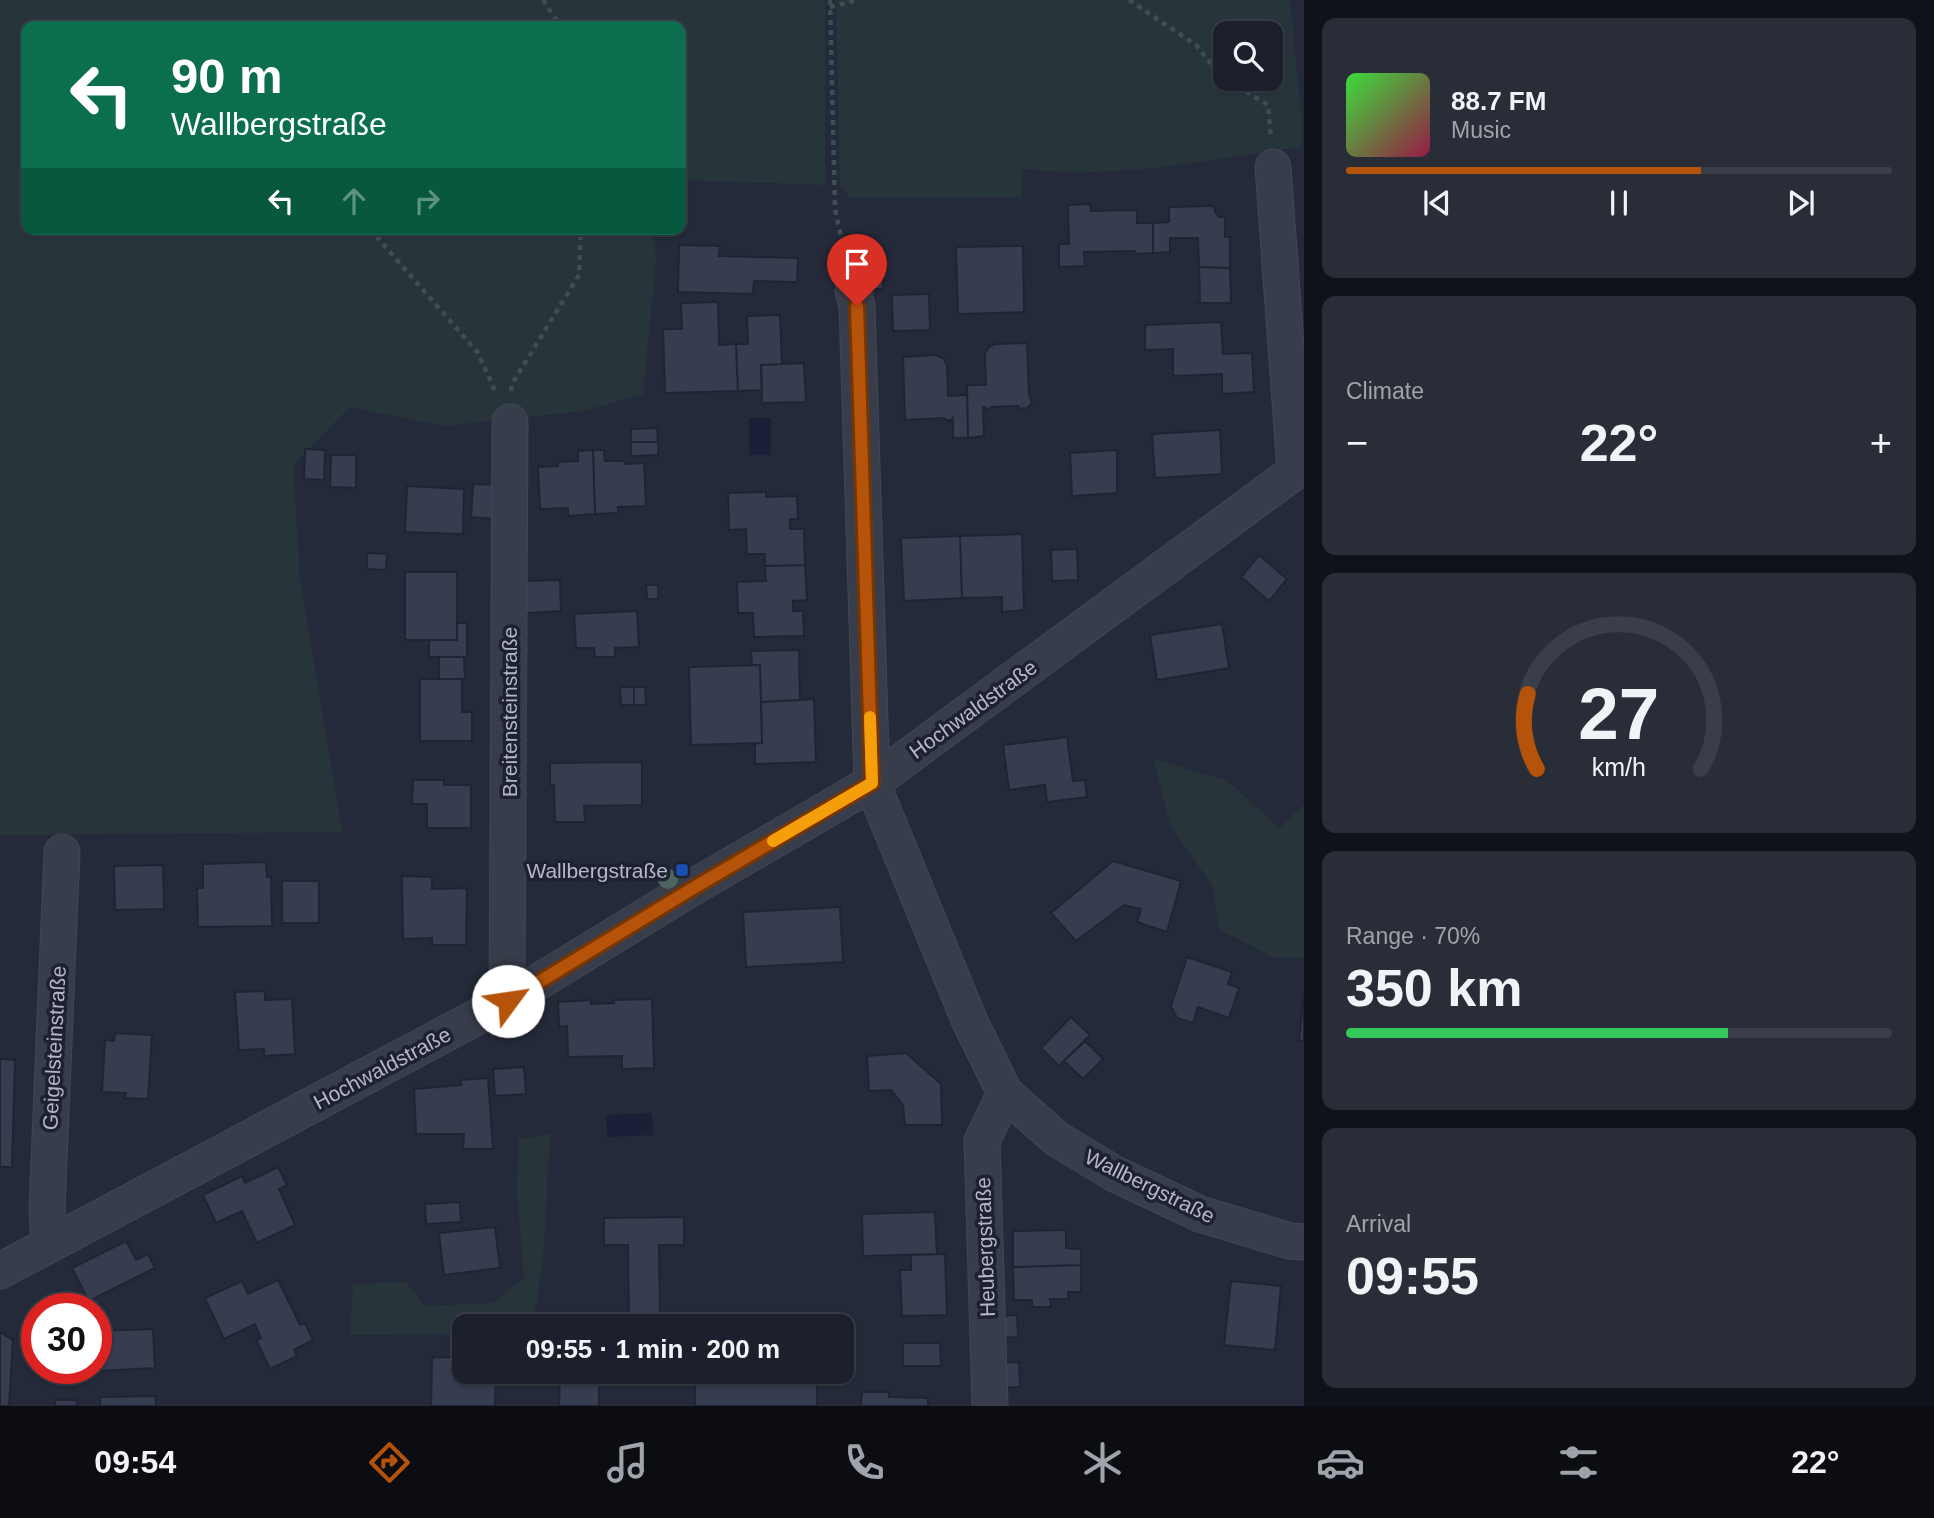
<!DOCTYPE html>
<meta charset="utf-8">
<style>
body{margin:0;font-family:Arial,sans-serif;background:#292d38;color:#f1f3f6;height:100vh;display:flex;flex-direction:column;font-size:26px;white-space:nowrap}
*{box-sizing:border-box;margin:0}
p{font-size:23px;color:#a0a3a9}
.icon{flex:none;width:38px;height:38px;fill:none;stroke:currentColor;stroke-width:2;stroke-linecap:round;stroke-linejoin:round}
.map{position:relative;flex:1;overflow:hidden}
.details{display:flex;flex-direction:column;gap:18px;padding:18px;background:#0f1218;width:630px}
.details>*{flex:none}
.top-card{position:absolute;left:21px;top:21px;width:665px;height:214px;border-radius:14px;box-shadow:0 2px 5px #0004,0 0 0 2px #3a3e48;background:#0b6e4f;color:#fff;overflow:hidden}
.controls{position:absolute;left:1213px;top:21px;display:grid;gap:14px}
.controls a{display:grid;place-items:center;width:70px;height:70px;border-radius:14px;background:#1c202c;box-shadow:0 2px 5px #0004,0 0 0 2px #3a3e48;font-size:35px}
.speed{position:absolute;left:21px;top:1293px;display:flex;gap:14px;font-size:35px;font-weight:700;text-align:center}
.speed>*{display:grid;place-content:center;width:91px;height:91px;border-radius:50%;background:#1c202c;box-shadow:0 2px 5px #0004,0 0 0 2px #3a3e48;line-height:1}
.speed .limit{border:10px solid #d22;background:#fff;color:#111}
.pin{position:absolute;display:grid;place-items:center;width:60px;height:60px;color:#fff;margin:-72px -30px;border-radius:50% 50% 50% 0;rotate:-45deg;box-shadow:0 0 7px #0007}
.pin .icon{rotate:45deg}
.me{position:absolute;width:77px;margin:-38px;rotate:59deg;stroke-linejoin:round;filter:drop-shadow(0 0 5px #0008)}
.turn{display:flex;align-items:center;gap:24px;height:147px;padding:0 35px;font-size:32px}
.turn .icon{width:91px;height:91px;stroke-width:2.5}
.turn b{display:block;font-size:49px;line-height:60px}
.lanes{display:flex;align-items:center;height:66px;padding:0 35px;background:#0003;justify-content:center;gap:35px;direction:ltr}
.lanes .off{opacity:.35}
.big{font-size:52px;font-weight:600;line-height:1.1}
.details .widget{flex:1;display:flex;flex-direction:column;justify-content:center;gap:10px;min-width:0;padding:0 24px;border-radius:14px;background:#292d38}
.details .dial{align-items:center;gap:0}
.dial svg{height:182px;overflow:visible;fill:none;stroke:#3a3e48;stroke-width:7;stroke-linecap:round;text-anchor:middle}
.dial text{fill:#f1f3f6;stroke:none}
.song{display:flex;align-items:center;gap:21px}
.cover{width:84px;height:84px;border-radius:10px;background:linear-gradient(135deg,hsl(120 70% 55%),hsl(340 70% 35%))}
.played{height:7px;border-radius:4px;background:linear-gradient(90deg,#b45309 65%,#3a3e48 65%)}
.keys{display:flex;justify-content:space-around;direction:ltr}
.heat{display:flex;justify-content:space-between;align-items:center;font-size:38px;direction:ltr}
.charge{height:10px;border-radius:5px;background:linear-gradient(90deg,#34c759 70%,#3a3e48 0)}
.trip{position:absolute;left:452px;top:1314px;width:402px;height:70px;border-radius:14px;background:#1c202c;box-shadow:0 2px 5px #0004,0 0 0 2px #3a3e48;font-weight:600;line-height:70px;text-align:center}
.menu{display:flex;height:112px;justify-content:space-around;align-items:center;background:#0b0d12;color:#a0a3a9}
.menu .icon{width:49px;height:49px}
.menu .current{color:#b45309}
.menu b{font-size:32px;color:#f1f3f6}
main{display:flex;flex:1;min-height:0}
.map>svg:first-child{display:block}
.green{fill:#27353b;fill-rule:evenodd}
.water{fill:#192037}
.building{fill:#373d50;stroke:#202432;stroke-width:2}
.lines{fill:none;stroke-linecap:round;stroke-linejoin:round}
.minor-casing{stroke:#424654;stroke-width:37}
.path{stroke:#404e54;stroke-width:4.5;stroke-dasharray:5 5;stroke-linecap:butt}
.minor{stroke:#383d4b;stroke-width:35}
.tree{fill:#4d655f}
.route-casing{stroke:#753606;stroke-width:18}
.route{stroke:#b45309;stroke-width:12}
.slow{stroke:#f59e0b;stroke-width:12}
.transit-dot{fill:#1a4fb4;stroke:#1e2230;stroke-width:2.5}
.labels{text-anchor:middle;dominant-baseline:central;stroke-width:7;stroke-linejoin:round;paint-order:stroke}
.street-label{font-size:21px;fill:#b4b8c6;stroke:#1e2230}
.poi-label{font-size:21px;fill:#b4b8c6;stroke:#1e2230;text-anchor:end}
</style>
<main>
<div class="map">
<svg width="1304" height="1406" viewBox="0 0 1304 1406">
<rect width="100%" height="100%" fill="#252a3a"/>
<path class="green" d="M 0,0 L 825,0 L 825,185 L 681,180 L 681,26 L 26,26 L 26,229 L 654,229 L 656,260 L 643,394 L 583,411 L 443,426 L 350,407 L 293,465 L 300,581 L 342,832 L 0,835 Z
M 836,0 L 1290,0 L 1301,114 L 1302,147 L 1156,168 L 1077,173 L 1022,169 L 1022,197 L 850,198 L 840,185 ZM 1225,33 L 1270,33 L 1270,79 L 1225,79 Z
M 1154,759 L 1228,781 L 1279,828 L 1304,805 L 1304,958 L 1273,957 L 1220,930 L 1213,887 L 1170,824 Z
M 550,1134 L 543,1260 L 533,1323 L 489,1322 L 476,1326 L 464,1326 L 464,1331 L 454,1334 L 350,1335 L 353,1284 L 406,1282 L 425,1306 L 493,1303 L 524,1278 L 517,1190 L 519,1139 Z"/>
<path class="water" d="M 749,418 L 771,418 L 771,455 L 749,455 Z
M 652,1113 L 653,1135 L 607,1137 L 606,1115 Z"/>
<path class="building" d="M 1090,204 L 1091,211 L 1137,210 L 1137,223 L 1153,223 L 1153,253 L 1136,254 L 1135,251 L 1084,252 L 1085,266 L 1059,267 L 1059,244 L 1069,244 L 1068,205 Z
M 1214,206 L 1215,212 L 1219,217 L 1225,217 L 1225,237 L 1230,237 L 1230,268 L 1199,267 L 1198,238 L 1170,238 L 1170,252 L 1153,253 L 1153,223 L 1169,222 L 1169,207 Z
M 679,245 L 720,246 L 719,256 L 798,258 L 797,282 L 754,281 L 753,294 L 678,292 Z
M 1023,246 L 1024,312 L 958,314 L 956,247 Z
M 1199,267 L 1230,268 L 1231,303 L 1194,303 L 1200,302 Z
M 870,270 L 883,270 L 883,289 L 870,289 Z
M 929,294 L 930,330 L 893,331 L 892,295 Z
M 718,302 L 719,345 L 736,344 L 738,391 L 665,393 L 663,329 L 682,329 L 681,303 Z
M 780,315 L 782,364 L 761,365 L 762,390 L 738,391 L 736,344 L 748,344 L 747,316 Z
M 1221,322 L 1223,354 L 1252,353 L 1254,392 L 1222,394 L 1222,374 L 1173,376 L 1173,349 L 1145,350 L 1145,325 Z
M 1027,343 L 1029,394 L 1032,403 L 1027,408 L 1020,409 L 1018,406 L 992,407 L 985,410 L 985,407 L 983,407 L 984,436 L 968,438 L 967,385 L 986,385 L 985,354 L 989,347 L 995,344 Z
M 935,355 L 943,358 L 947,365 L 948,396 L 966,395 L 967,385 L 968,438 L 953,438 L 953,418 L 950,421 L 943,418 L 905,420 L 903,357 Z
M 804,363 L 806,402 L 762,403 L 761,365 Z
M 657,428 L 658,442 L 631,442 L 631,429 Z
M 1220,430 L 1222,474 L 1155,478 L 1152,434 Z
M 631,442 L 658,442 L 658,455 L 631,456 Z
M 305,449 L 325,450 L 324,480 L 304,479 Z
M 593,450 L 595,514 L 568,516 L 568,508 L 540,509 L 538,467 L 558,466 L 558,462 L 578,461 L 578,451 Z
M 593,450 L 604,450 L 605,461 L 624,461 L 625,464 L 644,463 L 646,506 L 618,507 L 618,513 L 595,514 Z
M 1117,450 L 1117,493 L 1072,496 L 1070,453 Z
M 331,455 L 356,455 L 356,488 L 330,487 Z
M 473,484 L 498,485 L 497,519 L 471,517 Z
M 407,486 L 464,489 L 463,534 L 405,532 Z
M 766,492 L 766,497 L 797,496 L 798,519 L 790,519 L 790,529 L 804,529 L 805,565 L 765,566 L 765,554 L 747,554 L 746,529 L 729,530 L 728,493 Z
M 1022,534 L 1024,610 L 1002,612 L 1002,597 L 962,598 L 960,536 Z
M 960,536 L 962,598 L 904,601 L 901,538 Z
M 1077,549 L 1078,580 L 1052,581 L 1051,550 Z
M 367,553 L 387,554 L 386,570 L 367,569 Z
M 1259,555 L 1287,579 L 1269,601 L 1241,577 Z
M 805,565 L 807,600 L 793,601 L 793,611 L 803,611 L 804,636 L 754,637 L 753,613 L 738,613 L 737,582 L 766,581 L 765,566 Z
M 405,572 L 457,572 L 457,640 L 405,640 Z
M 560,580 L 561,611 L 526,613 L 525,581 Z
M 646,585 L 658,585 L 658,599 L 647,599 Z
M 637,611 L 639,647 L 615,648 L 615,657 L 595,657 L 594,648 L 576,648 L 574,614 Z
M 457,623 L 467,623 L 467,657 L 429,657 L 429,640 L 457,640 Z
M 1222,624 L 1229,668 L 1157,680 L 1150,635 Z
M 799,650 L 800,700 L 761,702 L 760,665 L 752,665 L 751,651 Z
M 439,657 L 464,657 L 465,679 L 439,679 Z
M 760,665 L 762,743 L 691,745 L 689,667 Z
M 420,679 L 462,679 L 462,712 L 472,712 L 472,741 L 420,741 Z
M 620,687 L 634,687 L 634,705 L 621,705 Z
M 634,687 L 645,687 L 646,705 L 634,705 Z
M 814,699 L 816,762 L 755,764 L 755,744 L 762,743 L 761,702 Z
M 1067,737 L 1073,781 L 1085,780 L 1087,797 L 1047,802 L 1045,785 L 1009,790 L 1003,745 Z
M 642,762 L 642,805 L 584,806 L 585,822 L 555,822 L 554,785 L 550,785 L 550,763 Z
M 413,780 L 444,780 L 444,785 L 471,785 L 471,828 L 427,828 L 427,804 L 412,804 Z
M 1113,861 L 1181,881 L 1167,932 L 1137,922 L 1141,909 L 1124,905 L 1076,941 L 1051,913 Z
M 266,862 L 267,877 L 271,877 L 272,926 L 198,927 L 197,888 L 203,888 L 203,864 Z
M 163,865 L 164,909 L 115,910 L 114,866 Z
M 402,876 L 432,877 L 432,889 L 467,888 L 466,945 L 432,945 L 432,938 L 403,939 Z
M 282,881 L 319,881 L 319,923 L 282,923 Z
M 840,907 L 843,962 L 746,967 L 743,912 Z
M 1187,957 L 1232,972 L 1228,984 L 1239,988 L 1229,1018 L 1198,1007 L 1193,1023 L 1177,1018 L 1171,1006 Z
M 265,991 L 265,1000 L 292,999 L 295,1054 L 264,1056 L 264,1049 L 239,1050 L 235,992 Z
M 1304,992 L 1304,1041 L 1299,1041 Z
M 652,999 L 654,1068 L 622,1069 L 622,1056 L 568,1057 L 567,1026 L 559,1027 L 558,1002 L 591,1000 L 591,1004 L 614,1003 L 613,1000 Z
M 1071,1017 L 1090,1035 L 1059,1066 L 1041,1048 Z
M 115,1033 L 152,1035 L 148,1099 L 125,1098 L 126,1093 L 102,1092 L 105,1040 L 114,1041 Z
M 1085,1041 L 1103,1059 L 1083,1079 L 1064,1061 Z
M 906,1053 L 941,1084 L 942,1125 L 905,1125 L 903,1105 L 891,1090 L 869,1091 L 867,1056 Z
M 0,1059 L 15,1060 L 12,1167 L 0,1167 Z
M 524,1067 L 526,1094 L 495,1096 L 493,1069 Z
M 488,1078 L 493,1149 L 463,1149 L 464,1134 L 416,1134 L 414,1089 L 461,1085 L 461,1080 Z
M 278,1167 L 287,1185 L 279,1189 L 295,1225 L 257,1243 L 242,1211 L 216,1223 L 203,1195 L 242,1176 L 245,1183 Z
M 460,1202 L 461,1222 L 426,1224 L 425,1204 Z
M 935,1212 L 937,1254 L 863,1256 L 862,1214 Z
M 684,1217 L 684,1245 L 659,1245 L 660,1326 L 629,1326 L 628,1245 L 604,1245 L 604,1218 Z
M 495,1227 L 500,1268 L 444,1275 L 439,1233 Z
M 1066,1230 L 1066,1248 L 1081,1249 L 1081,1265 L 1013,1267 L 1013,1231 Z
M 126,1241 L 136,1260 L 148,1254 L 155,1268 L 89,1301 L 72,1268 Z
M 945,1254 L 947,1315 L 902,1316 L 900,1270 L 911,1270 L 911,1255 Z
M 1081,1265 L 1081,1292 L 1068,1292 L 1069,1299 L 1050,1299 L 1051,1307 L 1032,1307 L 1032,1300 L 1014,1300 L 1013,1267 Z
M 278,1280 L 300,1325 L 305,1323 L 313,1340 L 294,1350 L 297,1356 L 270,1369 L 256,1340 L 261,1338 L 255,1324 L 224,1339 L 205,1298 L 242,1281 L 248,1294 Z
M 1231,1281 L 1281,1286 L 1275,1350 L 1224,1345 Z
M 1017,1315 L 1018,1337 L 1000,1338 L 999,1316 Z
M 153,1329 L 155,1368 L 98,1371 L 96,1331 Z
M 0,1332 L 13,1340 L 9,1406 L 0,1406 Z
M 903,1343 L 940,1343 L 941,1366 L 903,1366 Z
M 432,1357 L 464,1358 L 464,1372 L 496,1372 L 495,1406 L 431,1406 Z
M 1019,1362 L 1020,1387 L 1001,1388 L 1000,1363 Z
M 560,1378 L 599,1378 L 599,1406 L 559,1406 Z
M 695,1383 L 817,1384 L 817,1406 L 695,1406 Z
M 862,1392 L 889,1392 L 889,1397 L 928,1398 L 928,1406 L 861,1406 Z
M 156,1396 L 156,1406 L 100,1406 L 100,1397 Z
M 55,1400 L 77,1400 L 77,1406 L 55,1406 Z"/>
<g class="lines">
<g class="minor-casing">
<path id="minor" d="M 1273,167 L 1295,471
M 853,291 L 857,306 L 872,783 L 970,1022 L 1005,1093 L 1057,1139 L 1115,1174 L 1200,1214 L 1290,1241 L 1304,1242
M 507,1001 L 510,422
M 49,1245 L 47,1209 L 62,852
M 0,1271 L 507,1001 L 690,889 L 872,783 L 1304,465
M 990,1406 L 982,1141 L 1005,1093"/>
</g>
<path class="path" d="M 543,0 L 560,26
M 830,0 L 835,209 L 846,260
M 1129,0 L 1196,45 L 1222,77 L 1268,105 L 1271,138
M 830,7 L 858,0
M 370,229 L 478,353 L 496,393
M 511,391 L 512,384 L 579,275 L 581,229"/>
<use href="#minor" class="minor"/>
</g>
<circle class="tree" cx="668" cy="879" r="10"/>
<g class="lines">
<g class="route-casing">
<path id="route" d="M 508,1001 L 690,890 L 872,783 L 857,306"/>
</g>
<use href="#route" class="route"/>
<path class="slow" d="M 773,841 L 872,783 L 870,717"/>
</g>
<rect class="transit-dot" x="675" y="863" width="14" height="14" rx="3.5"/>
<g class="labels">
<g class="street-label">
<text transform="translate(973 709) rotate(-36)">Hochwaldstraße</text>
<text transform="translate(509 712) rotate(-90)">Breitensteinstraße</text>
<text transform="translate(54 1048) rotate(-87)">Geigelsteinstraße</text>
<text transform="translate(382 1068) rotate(-28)">Hochwaldstraße</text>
<text transform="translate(1150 1186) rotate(26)">Wallbergstraße</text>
<text transform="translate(985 1247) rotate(-92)">Heubergstraße</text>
</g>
<g class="poi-label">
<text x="668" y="870">Wallbergstraße</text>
</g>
</g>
</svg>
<div class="controls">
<a><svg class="icon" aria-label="search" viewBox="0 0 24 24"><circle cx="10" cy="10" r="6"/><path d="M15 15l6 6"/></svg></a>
</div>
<div class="speed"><div class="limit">30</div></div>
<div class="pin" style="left:857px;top:306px;background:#d93025"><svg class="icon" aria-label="arrive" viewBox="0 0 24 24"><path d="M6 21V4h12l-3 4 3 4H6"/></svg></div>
<svg class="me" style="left:508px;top:1001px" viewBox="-20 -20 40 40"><circle r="19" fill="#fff"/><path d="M0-13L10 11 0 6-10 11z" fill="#b45309"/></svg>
<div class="trip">09:55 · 1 min · 200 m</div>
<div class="top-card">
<div class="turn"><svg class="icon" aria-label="left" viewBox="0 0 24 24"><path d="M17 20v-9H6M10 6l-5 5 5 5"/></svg><div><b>90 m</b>Wallbergstraße</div></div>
<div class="lanes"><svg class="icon" aria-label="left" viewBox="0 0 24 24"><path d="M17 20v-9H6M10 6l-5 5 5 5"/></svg><svg class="icon off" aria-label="ahead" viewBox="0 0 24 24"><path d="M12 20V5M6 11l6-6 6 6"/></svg><svg class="icon off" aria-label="right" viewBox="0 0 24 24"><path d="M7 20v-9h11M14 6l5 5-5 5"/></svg></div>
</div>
</div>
<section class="details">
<div class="widget">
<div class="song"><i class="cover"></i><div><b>88.7 FM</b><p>Music</p></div></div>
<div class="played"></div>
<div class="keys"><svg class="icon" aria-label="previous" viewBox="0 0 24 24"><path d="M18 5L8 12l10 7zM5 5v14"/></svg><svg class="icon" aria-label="pause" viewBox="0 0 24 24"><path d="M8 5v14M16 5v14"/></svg><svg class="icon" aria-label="next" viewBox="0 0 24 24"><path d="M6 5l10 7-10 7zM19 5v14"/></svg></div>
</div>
<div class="widget"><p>Climate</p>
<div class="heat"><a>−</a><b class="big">22°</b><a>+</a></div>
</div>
<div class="widget dial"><svg viewBox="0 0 100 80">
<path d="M14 69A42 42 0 1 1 86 69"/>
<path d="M14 69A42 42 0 0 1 10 36" stroke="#b45309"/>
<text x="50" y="56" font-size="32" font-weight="700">27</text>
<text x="50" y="72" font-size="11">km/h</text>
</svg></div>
<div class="widget"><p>Range · 70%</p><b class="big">350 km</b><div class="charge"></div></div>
<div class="widget"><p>Arrival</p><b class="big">09:55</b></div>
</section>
</main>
<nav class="menu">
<b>09:54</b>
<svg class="icon current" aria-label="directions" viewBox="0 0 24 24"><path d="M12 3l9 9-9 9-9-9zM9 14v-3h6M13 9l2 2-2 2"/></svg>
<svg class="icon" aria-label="music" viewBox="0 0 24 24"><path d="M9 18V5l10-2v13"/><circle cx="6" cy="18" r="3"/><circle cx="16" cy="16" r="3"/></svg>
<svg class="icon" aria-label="phone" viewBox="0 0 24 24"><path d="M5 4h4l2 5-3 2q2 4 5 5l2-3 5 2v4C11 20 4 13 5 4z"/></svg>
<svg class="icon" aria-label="climate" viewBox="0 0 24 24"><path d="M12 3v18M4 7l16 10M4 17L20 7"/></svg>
<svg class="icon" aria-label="car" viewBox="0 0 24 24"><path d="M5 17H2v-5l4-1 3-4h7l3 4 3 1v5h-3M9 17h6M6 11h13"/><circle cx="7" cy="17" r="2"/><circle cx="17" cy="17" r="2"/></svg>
<svg class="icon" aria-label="filters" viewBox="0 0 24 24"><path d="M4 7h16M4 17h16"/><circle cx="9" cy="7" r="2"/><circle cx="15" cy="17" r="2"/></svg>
<b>22°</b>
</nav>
